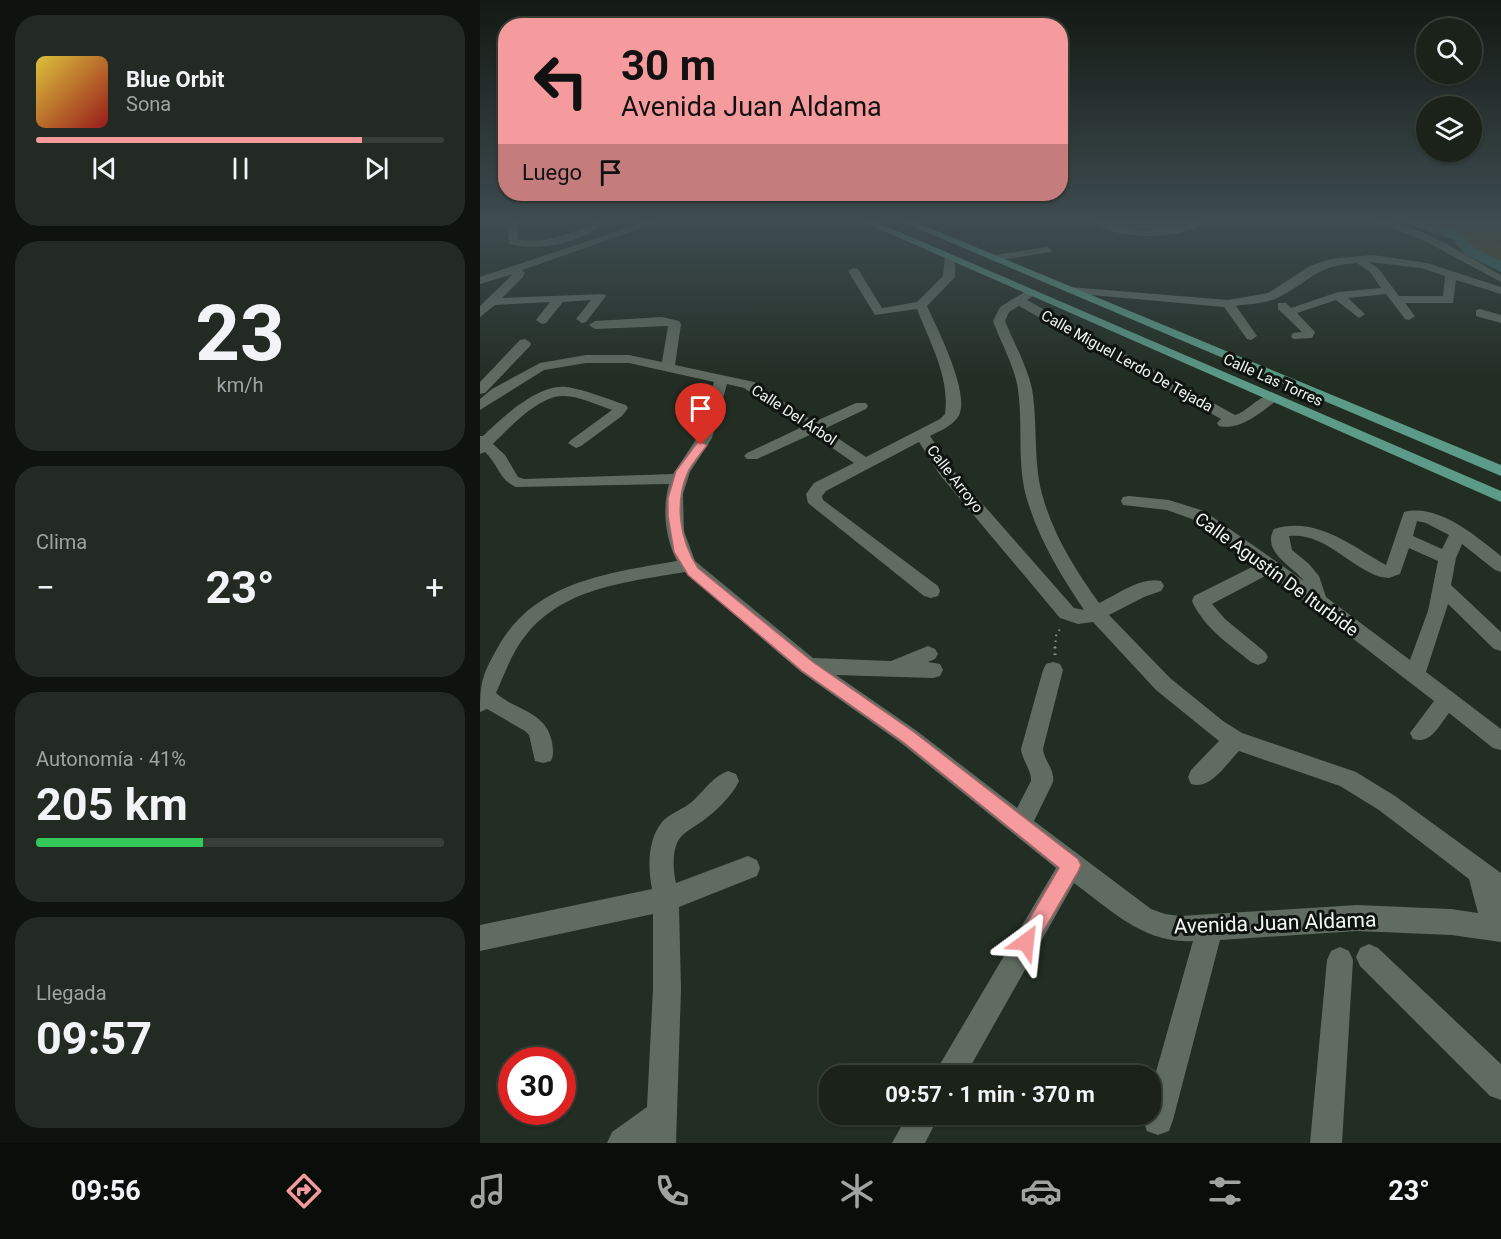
<!DOCTYPE html>
<html lang="es">
<meta charset="utf-8">
<style>
body{margin:0;font-family:Roboto,sans-serif;background:#232a23;color:#f1f3f6;height:100vh;display:flex;flex-direction:column;font-size:22px;white-space:nowrap}
*{box-sizing:border-box;margin:0}
p{font-size:20px;color:#9fa4a2}
.icon{flex:none;width:33px;height:33px;fill:none;stroke:currentColor;stroke-width:2;stroke-linecap:round;stroke-linejoin:round}
.map{position:relative;flex:1;overflow:hidden}
.side{display:flex;flex-direction:column;gap:15px;padding:15px;background:#0e130e;width:480px}
.side>*{flex:none}
.banner{position:absolute;left:18px;top:18px;width:570px;height:183px;border-radius:24px;box-shadow:0 2px 4px #0004,0 0 0 2px #383f39;background:#f59b9d;color:#111;overflow:hidden}
.buttons{position:absolute;left:936px;top:18px;display:grid;gap:12px}
.buttons a{display:grid;place-items:center;width:66px;height:66px;border-radius:50%;background:#1a221a;box-shadow:0 2px 4px #0004,0 0 0 2px #383f39;font-size:30px}
.speed{position:absolute;left:18px;top:1047px;display:flex;gap:12px;font-size:30px;font-weight:700;text-align:center}
.speed>*{display:grid;place-content:center;width:78px;height:78px;border-radius:50%;background:#1a221a;box-shadow:0 2px 4px #0004,0 0 0 2px #383f39;line-height:1}
.speed .limit{border:9px solid #d22;background:#fff;color:#111}
.pin{position:absolute;display:grid;place-items:center;width:51px;height:51px;color:#fff;margin:-62px -26px;border-radius:50% 50% 50% 0;rotate:-45deg;box-shadow:0 0 6px #0007}
.pin .icon{rotate:45deg}
.me{position:absolute;width:66px;margin:-33px;rotate:30deg;stroke-linejoin:round;filter:drop-shadow(0 0 4px #0008)}
.turn{display:flex;align-items:center;gap:21px;height:126px;padding:0 24px;font-size:27px}
.turn .icon{width:78px;height:78px;stroke-width:2.5}
.turn b{display:block;font-size:42px;line-height:51px}
.then{display:flex;align-items:center;height:57px;padding:0 24px;background:#0003;gap:12px;font-size:22px}
.big{font-size:45px;font-weight:700;line-height:1.1}
.side .card{flex:1;display:flex;flex-direction:column;justify-content:center;gap:9px;min-width:0;padding:0 21px;border-radius:24px;background:#232a23}
.side .dial{align-items:center;gap:0}
.dial b{font-size:78px;line-height:1}
.song{display:flex;align-items:center;gap:18px}
.cover{width:72px;height:72px;border-radius:9px;background:linear-gradient(135deg,hsl(50 70% 55%),hsl(0 70% 35%))}
.played{height:6px;border-radius:3px;background:linear-gradient(90deg,#f59b9d 80%,#383f39 80%)}
.keys{display:flex;justify-content:space-around;direction:ltr}
.heat{display:flex;justify-content:space-between;align-items:center;font-size:33px;direction:ltr}
.charge{height:9px;border-radius:4px;background:linear-gradient(90deg,#34c759 41%,#383f39 0)}
.trip{position:absolute;left:339px;top:1065px;width:342px;height:60px;border-radius:24px;background:#1a221a;box-shadow:0 2px 4px #0004,0 0 0 2px #383f39;font-weight:700;line-height:60px;text-align:center}
.tabs{display:flex;height:96px;justify-content:space-around;align-items:center;background:#0a0e0a;color:#9fa4a2}
.tabs .icon{width:42px;height:42px}
.tabs .selected{color:#f59b9d}
.tabs b{font-size:27px;color:#f1f3f6}
main{display:flex;flex:1;min-height:0}
.map>svg:first-child{display:block}
.green{fill:#574c23}
.lines{fill:none;stroke-linecap:round;stroke-linejoin:round}
.river{fill:#316e70;fill-rule:evenodd}
.path-far1{stroke:#8d968e;stroke-width:2;stroke-dasharray:1.5 4.5;stroke-linecap:butt}
.path{stroke:#8d968e;stroke-width:3;stroke-dasharray:1.5 5;stroke-linecap:butt}
.minor{fill:#606c61;fill-rule:evenodd}
.major{fill:#5b9b87;fill-rule:evenodd}
.route{fill:#f59b9d;stroke:#9f6566;stroke-width:1.5}
.labels{text-anchor:middle;dominant-baseline:central;stroke-width:6;stroke-linejoin:round;paint-order:stroke}
.far-street-label{font-size:15px;fill:#eff7f0;stroke:#0f1410}
.street-label{font-size:18px;fill:#eff7f0;stroke:#0f1410}
.near-street-label{font-size:21px;fill:#eff7f0;stroke:#0f1410}
</style>
<main>
<section class="side">
<div class="card">
<div class="song"><i class="cover"></i><div><b>Blue Orbit</b><p>Sona</p></div></div>
<div class="played"></div>
<div class="keys"><svg class="icon" aria-label="previous" viewBox="0 0 24 24"><path d="M18 5L8 12l10 7zM5 5v14"/></svg><svg class="icon" aria-label="pause" viewBox="0 0 24 24"><path d="M8 5v14M16 5v14"/></svg><svg class="icon" aria-label="next" viewBox="0 0 24 24"><path d="M6 5l10 7-10 7zM19 5v14"/></svg></div>
</div>
<div class="card dial"><b>23</b><p>km/h</p></div>
<div class="card"><p>Clima</p>
<div class="heat"><a>−</a><b class="big">23°</b><a>+</a></div>
</div>
<div class="card"><p>Autonomía · 41%</p><b class="big">205 km</b><div class="charge"></div></div>
<div class="card"><p>Llegada</p><b class="big">09:57</b></div>
</section>
<div class="map">
<svg width="1021" height="1143" viewBox="0 0 1021 1143">
<rect width="100%" height="100%" fill="#222d23"/>
<path class="green" d="M 931,221 L 1021,221 L 1021,267 L 990,251 L 977,236 Z"/>
<g class="lines">
<path class="river" d="M 626,221 L 709,221 L 707,224 C 679,231 656,231 628,224 Z
M 924,221 L 944,221 L 982,233 L 995,248 L 1021,261 L 1021,272 L 985,254 L 972,239 L 926,224 Z"/>
<path class="path-far1" d="M 575,648 L 576,636 L 581,627"/>
<path class="path" d="M 575,655 L 575,646"/>
<path class="minor" d="M 28,221 L 38,221 L 38,240 C 58,243 81,237 99,230 C 109,225 114,220 125,221 C 104,244 58,251 29,244 Z
M 168,221 L 182,221 L 42,270 L 45,273 L 43,277 L 22,298 L 124,294 L 126,296 L 106,322 L 102,323 L 96,319 L 111,300 L 83,302 L 66,323 L 62,324 L 56,320 L 70,302 L 15,305 L 0,317 L 0,306 L 33,274 L 0,284 L 0,277 Z
M 611,221 C 628,219 644,230 662,230 C 684,230 706,219 727,221 C 703,241 635,241 611,221 Z
M 893,221 C 930,218 988,257 1021,275 L 1021,282 L 943,240 Z
M 567,247 L 572,250 L 571,252 L 515,261 L 510,258 L 515,255 Z
M 470,254 L 475,257 L 475,277 L 447,306 C 457,328 492,396 478,417 C 471,427 459,431 450,436 L 472,469 L 594,608 L 604,610 C 580,574 558,538 546,496 C 537,461 543,425 538,390 C 536,369 520,341 513,321 L 520,307 L 548,290 L 556,290 L 556,294 L 547,300 L 755,415 C 769,411 781,392 796,395 L 798,398 L 796,401 C 780,413 760,431 739,426 L 737,423 L 741,419 L 539,306 L 529,312 L 525,321 C 533,341 548,368 552,389 C 558,424 553,460 562,494 C 573,535 595,569 619,603 C 636,595 662,576 681,581 L 684,586 L 681,591 L 664,597 L 629,615 L 690,678 L 743,721 L 762,733 L 876,772 L 915,796 L 1021,873 L 1021,942 L 971,935 L 877,931 L 740,940 L 693,1120 L 689,1131 L 678,1135 L 667,1131 L 663,1120 L 664,1114 L 670,1114 L 670,1093 L 713,941 C 664,944 631,910 594,883 L 485,1076 L 453,1076 L 576,868 L 421,743 L 321,672 L 205,572 C 148,582 84,587 46,635 C 32,652 25,673 16,693 C 36,711 66,711 72,742 C 73,750 74,754 71,761 L 63,763 L 55,761 L 49,735 L 45,731 L 7,709 L 0,712 C 0,680 3,674 18,647 C 55,581 129,573 197,561 C 185,537 182,510 189,484 L 36,487 C 20,481 18,464 5,452 L 0,454 L 0,436 L 3,436 C 22,418 58,383 87,387 C 107,390 127,399 146,405 L 148,408 L 142,416 L 101,446 L 96,448 L 88,443 L 91,440 L 132,410 C 117,405 97,395 82,396 C 60,396 28,428 13,444 L 25,455 L 38,477 L 44,479 L 193,474 L 217,438 L 234,382 L 149,363 L 106,363 L 64,370 L 0,410 L 0,399 L 12,389 L 60,363 L 106,355 L 149,355 L 182,362 L 188,326 L 115,329 L 109,325 L 115,321 L 182,317 L 199,321 L 201,324 L 195,365 L 274,382 L 334,422 L 376,403 L 386,403 L 388,406 L 386,409 L 344,429 L 386,457 L 460,419 L 465,414 C 470,377 450,343 437,309 L 395,315 L 368,271 L 374,268 L 378,269 L 402,308 L 437,302 L 463,276 L 465,257 ZM 247,384 L 264,388 L 322,427 L 267,453 L 264,456 L 267,459 L 277,459 L 332,434 L 374,463 L 334,483 L 326,494 L 328,503 L 444,596 L 451,598 L 458,596 L 460,591 L 458,586 L 343,500 L 342,496 L 346,491 L 439,442 L 460,475 L 580,618 L 598,624 L 613,622 L 676,690 L 739,741 L 711,770 L 708,777 L 711,784 C 730,791 747,763 759,751 L 860,786 L 899,810 L 989,879 L 998,913 L 971,909 L 877,905 L 700,916 L 685,914 L 671,909 L 554,821 L 573,782 C 575,769 564,761 563,749 L 583,670 L 580,664 L 573,662 L 566,664 L 563,670 L 541,749 C 542,760 552,771 551,781 L 537,808 L 437,731 L 356,675 L 453,678 L 460,676 L 463,670 L 460,664 L 448,662 L 455,659 L 458,654 L 455,649 L 448,646 L 411,661 L 333,658 L 215,561 L 204,531 L 203,494 L 210,472 L 232,438 Z
M 893,255 L 947,263 L 1021,287 L 1021,294 L 976,280 L 973,303 L 925,303 L 935,316 L 929,320 L 925,319 L 906,294 L 868,298 L 885,314 L 879,318 L 856,300 L 817,313 L 835,332 L 832,338 L 813,339 L 811,336 L 813,333 L 822,332 L 798,309 L 798,303 L 806,303 L 811,308 L 858,292 L 901,288 L 890,272 L 877,263 C 833,266 832,281 797,298 C 785,304 768,304 756,306 L 777,336 L 771,340 L 767,339 L 744,307 L 590,293 L 584,290 L 590,287 L 748,300 L 788,293 L 830,266 L 850,259 ZM 889,262 L 941,268 L 965,276 L 963,296 L 919,296 L 898,268 Z
M 1000,309 L 1021,315 L 1021,323 L 996,316 L 996,310 Z
M 45,339 L 51,343 L 50,346 L 5,393 L 0,394 L 0,382 L 40,340 Z
M 649,496 L 689,500 L 724,511 L 824,581 C 813,566 781,552 794,529 C 837,516 871,546 906,565 L 924,512 C 958,503 996,536 1021,556 L 1021,572 L 1015,570 L 982,544 L 976,558 L 971,585 L 1021,632 L 1021,651 L 1014,649 L 968,604 L 946,672 L 1021,729 L 1021,750 L 1013,748 L 969,713 C 959,725 951,745 933,739 L 930,733 L 954,701 L 789,574 L 732,604 L 745,619 L 785,652 L 788,657 L 785,662 L 778,665 L 771,662 C 749,644 724,628 712,601 L 714,596 L 776,565 L 712,519 L 687,510 L 643,505 L 641,501 L 643,497 ZM 937,521 L 946,523 L 969,535 L 962,549 L 933,536 ZM 809,536 C 845,532 870,568 901,577 L 909,578 L 920,574 L 929,548 L 958,561 L 948,611 L 930,660 L 846,597 L 839,576 L 829,564 L 812,550 Z
M 248,771 L 256,774 L 259,781 C 253,795 237,810 224,820 C 216,826 203,832 198,841 C 192,852 193,870 196,883 L 268,856 L 277,860 L 280,868 L 277,876 L 199,907 L 201,989 L 196,1143 L 127,1143 L 132,1132 L 167,1107 L 173,989 L 173,914 L 0,951 L 0,925 L 172,889 C 168,868 167,841 182,822 C 190,813 204,809 213,801 C 224,790 234,776 248,771 Z
M 889,944 L 898,948 L 1021,1064 L 1021,1100 L 1010,1096 L 880,966 L 876,957 L 880,948 Z
M 860,947 L 869,951 L 873,960 L 862,1143 L 830,1143 L 847,960 L 851,951 Z
M 428,1114 L 460,1114 L 445,1143 L 412,1143 Z"/>
<path class="major" d="M 381,221 L 394,221 L 1021,491 L 1021,502 Z
M 420,221 L 433,221 L 1021,465 L 1021,476 Z"/>
</g>
<linearGradient id="sky" x2="0" y2="1"><stop stop-color="#131913"/><stop offset="0.58" stop-color="#3e4c50"/><stop offset="1" stop-color="#3e4c50" stop-opacity="0"/></linearGradient>
<rect width="1021" height="381" fill="url(#sky)"/>
<path class="route" d="M 221,442 L 227,445 C 221,454 212,463 208,472 C 194,503 200,541 218,568 L 333,662 L 434,732 L 598,859 L 601,865 L 598,872 L 553,949 L 546,952 L 539,949 L 536,942 L 579,868 L 423,742 L 322,671 L 208,575 L 194,552 L 188,516 L 188,498 L 196,471 L 217,443 Z"/>
<g class="labels">
<g class="far-street-label">
<text transform="translate(647 361) rotate(29)">Calle Miguel Lerdo De Tejada</text>
<text transform="translate(793 380) rotate(24)">Calle Las Torres</text>
<text transform="translate(314 415) rotate(33)">Calle Del Árbol</text>
<text transform="translate(475 479) rotate(52)">Calle Arroyo</text>
</g>
<g class="street-label">
<text transform="translate(797 574) rotate(36)">Calle Agustín De Iturbide</text>
</g>
<g class="near-street-label">
<text transform="translate(795 923) rotate(-2)">Avenida Juan Aldama</text>
</g>
</g>
</svg>
<div class="buttons">
<a><svg class="icon" aria-label="search" viewBox="0 0 24 24"><circle cx="10" cy="10" r="6"/><path d="M15 15l6 6"/></svg></a>
<a><svg class="icon" aria-label="layers" viewBox="0 0 24 24"><path d="M12 4l9 5-9 5-9-5zM3 14l9 5 9-5"/></svg></a>
</div>
<div class="speed"><div class="limit">30</div></div>
<div class="pin" style="left:221px;top:445px;background:#d93025"><svg class="icon" aria-label="arrive" viewBox="0 0 24 24"><path d="M6 21V4h12l-3 4 3 4H6"/></svg></div>
<svg class="me" style="left:546px;top:942px" viewBox="-20 -20 40 40"><path d="M0-17L14 15 0 8-14 15z" fill="#f59b9d" stroke="#fff" stroke-width="4"/></svg>
<div class="trip">09:57 · 1 min · 370 m</div>
<div class="banner">
<div class="turn"><svg class="icon" aria-label="left" viewBox="0 0 24 24"><path d="M17 20v-9H6M10 6l-5 5 5 5"/></svg><div><b>30 m</b>Avenida Juan Aldama</div></div>
<div class="then">Luego<svg class="icon" aria-label="arrive" viewBox="0 0 24 24"><path d="M6 21V4h12l-3 4 3 4H6"/></svg></div>
</div>
</div>
</main>
<nav class="tabs">
<b>09:56</b>
<svg class="icon selected" aria-label="directions" viewBox="0 0 24 24"><path d="M12 3l9 9-9 9-9-9zM9 14v-3h6M13 9l2 2-2 2"/></svg>
<svg class="icon" aria-label="music" viewBox="0 0 24 24"><path d="M9 18V5l10-2v13"/><circle cx="6" cy="18" r="3"/><circle cx="16" cy="16" r="3"/></svg>
<svg class="icon" aria-label="phone" viewBox="0 0 24 24"><path d="M5 4h4l2 5-3 2q2 4 5 5l2-3 5 2v4C11 20 4 13 5 4z"/></svg>
<svg class="icon" aria-label="climate" viewBox="0 0 24 24"><path d="M12 3v18M4 7l16 10M4 17L20 7"/></svg>
<svg class="icon" aria-label="car" viewBox="0 0 24 24"><path d="M5 17H2v-5l4-1 3-4h7l3 4 3 1v5h-3M9 17h6M6 11h13"/><circle cx="7" cy="17" r="2"/><circle cx="17" cy="17" r="2"/></svg>
<svg class="icon" aria-label="filters" viewBox="0 0 24 24"><path d="M4 7h16M4 17h16"/><circle cx="9" cy="7" r="2"/><circle cx="15" cy="17" r="2"/></svg>
<b>23°</b>
</nav>
